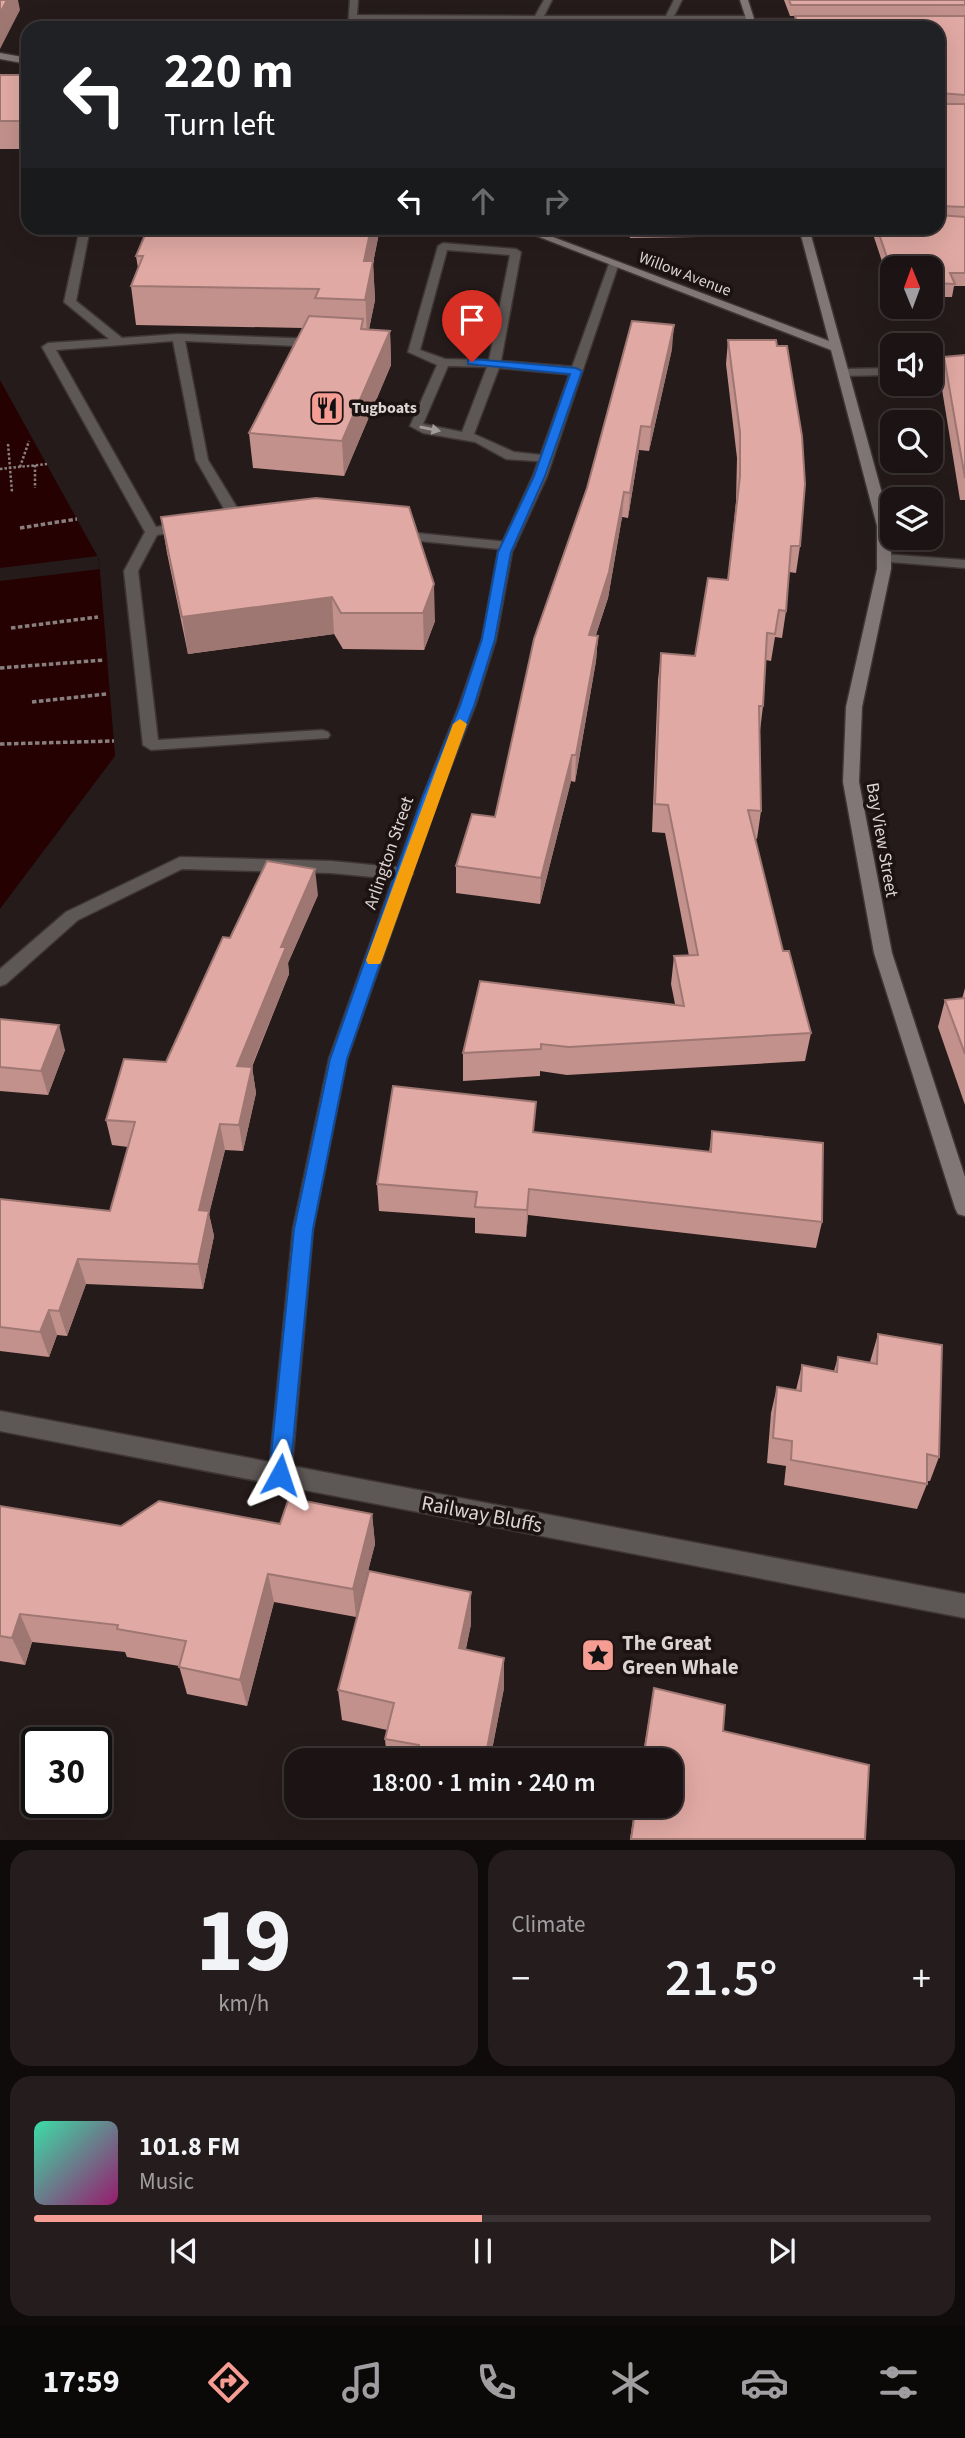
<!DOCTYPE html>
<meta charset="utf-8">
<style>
body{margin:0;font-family:"Source Sans 3",sans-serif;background:#251d1d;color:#f1f3f6;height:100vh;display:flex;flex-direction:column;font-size:26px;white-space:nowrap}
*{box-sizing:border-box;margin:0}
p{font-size:23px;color:#a09ea0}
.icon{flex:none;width:38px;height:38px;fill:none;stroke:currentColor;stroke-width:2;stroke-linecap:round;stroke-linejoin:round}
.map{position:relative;height:1840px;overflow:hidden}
.drawer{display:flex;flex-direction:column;gap:10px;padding:10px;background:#0f0b0b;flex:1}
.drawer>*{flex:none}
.top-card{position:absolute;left:21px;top:21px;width:924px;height:214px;border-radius:21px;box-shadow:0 7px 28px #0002,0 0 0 2px #3a3334;background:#202124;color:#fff;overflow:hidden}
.needle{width:46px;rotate:359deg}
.tools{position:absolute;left:880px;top:256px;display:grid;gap:14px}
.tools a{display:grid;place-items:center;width:63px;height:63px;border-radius:14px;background:#1c1414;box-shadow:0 7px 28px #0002,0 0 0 2px #3a3334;font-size:35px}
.speed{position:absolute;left:21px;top:1727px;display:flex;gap:14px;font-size:35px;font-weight:700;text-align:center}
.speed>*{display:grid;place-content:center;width:91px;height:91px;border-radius:50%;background:#1c1414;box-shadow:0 7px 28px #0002,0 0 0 2px #3a3334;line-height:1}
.speed .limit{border:4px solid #111;border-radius:10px;background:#fff;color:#111}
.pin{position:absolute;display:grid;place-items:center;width:60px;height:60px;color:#fff;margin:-72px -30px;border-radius:50% 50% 50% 0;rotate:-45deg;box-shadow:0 0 7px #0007}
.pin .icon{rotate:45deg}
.me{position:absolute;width:77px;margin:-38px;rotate:5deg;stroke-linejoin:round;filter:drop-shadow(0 0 5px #0008)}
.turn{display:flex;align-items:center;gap:24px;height:147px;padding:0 28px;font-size:32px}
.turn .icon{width:91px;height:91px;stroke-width:2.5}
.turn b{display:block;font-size:49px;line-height:60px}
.lanes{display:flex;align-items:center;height:66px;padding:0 28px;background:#0003;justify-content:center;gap:35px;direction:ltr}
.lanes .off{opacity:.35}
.big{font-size:52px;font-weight:600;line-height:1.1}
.drawer .widget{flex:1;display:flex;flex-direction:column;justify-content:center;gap:10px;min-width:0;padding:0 24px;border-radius:21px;background:#251d1d}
.drawer .dial{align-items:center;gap:0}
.dial b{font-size:91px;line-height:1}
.song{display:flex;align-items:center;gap:21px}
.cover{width:84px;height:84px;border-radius:10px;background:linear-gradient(135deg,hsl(160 70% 55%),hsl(320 70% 35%))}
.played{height:7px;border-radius:4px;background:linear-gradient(90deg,#f59c93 50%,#3a3334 50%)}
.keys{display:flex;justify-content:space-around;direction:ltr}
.heat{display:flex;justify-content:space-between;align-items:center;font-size:38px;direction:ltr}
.drawer .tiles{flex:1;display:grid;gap:10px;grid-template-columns:1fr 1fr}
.widget:last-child{grid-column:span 2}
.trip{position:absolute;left:284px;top:1748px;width:399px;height:70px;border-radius:21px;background:#1c1414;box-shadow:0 7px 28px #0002,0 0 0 2px #3a3334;font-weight:600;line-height:70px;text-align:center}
.tabs{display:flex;height:112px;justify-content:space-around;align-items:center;background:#0b0808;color:#a09ea0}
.tabs .icon{width:49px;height:49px}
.tabs .selected{color:#f59c93}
.tabs b{font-size:32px;color:#f1f3f6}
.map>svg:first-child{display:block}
.water{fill:#260102}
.pier{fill:#251b1a}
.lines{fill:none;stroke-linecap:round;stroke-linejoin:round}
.lane-casing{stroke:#3e3534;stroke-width:3}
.street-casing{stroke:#3e3534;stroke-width:3}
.secondary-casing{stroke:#3e3534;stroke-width:3}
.path-far1{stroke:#88807f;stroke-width:2.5;stroke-dasharray:2.5 2;stroke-linecap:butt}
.path{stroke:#88807f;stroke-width:3.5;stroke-dasharray:4.5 2.5;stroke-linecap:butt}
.lane{fill:#5d5756;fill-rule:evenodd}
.street{fill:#5d5756;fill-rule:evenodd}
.secondary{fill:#817776;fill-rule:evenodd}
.wall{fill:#c2918c}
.shaded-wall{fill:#9e7672}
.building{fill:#e1a9a3;stroke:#9e7672;stroke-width:2}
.oneway{fill:#a29c9b}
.route{fill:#1a73e8;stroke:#114b97;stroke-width:2}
.slow{fill:#f59e0b}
.labels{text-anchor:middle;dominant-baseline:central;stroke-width:7;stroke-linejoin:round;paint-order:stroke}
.far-street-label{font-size:16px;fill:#dbd4d3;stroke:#1c1211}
.far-poi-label{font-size:16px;font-weight:bold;fill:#dbd4d3;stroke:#1c1211;text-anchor:start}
.street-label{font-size:18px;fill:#dbd4d3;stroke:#1c1211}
.near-street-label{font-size:21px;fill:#dbd4d3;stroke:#1c1211}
.near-poi-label{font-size:21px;font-weight:bold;fill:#dbd4d3;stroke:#1c1211;text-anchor:start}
</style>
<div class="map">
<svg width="965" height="1840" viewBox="0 0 965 1840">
<rect width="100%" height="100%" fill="#251b1a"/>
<path class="water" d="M 0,380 L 99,559 L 115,756 L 0,909 Z"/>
<path class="pier" d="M 98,556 L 100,569 L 0,581 L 0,568 Z"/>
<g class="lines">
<g class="lane-casing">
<path id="lane" d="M 350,0 L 358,0 L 357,15 L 535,16 L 544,0 L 552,0 L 544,16 L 666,16 L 674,0 L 682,0 L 674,16 L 750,16 L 754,19 L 750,22 L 357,21 L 356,28 L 348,28 Z
M 80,228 L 90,228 L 76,301 L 122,338 L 178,334 L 318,339 L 324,343 L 318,347 L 185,341 L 208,460 L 241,514 L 253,519 L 246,523 L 231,521 L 196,460 L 173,341 L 56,350 L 156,527 L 187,522 L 194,526 L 192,529 L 157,535 L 138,571 L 158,740 L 322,730 L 328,732 L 330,735 L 328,738 L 151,750 L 143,745 L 124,571 L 145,532 L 42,347 L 48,343 L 109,339 L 64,302 Z
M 443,243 L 516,249 L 521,252 L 501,361 L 576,367 L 582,371 L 576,375 L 499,368 L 474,434 L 514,452 L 551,456 L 551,462 L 506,459 L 475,442 L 423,433 L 410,426 L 437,365 L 408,352 L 438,246 ZM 447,250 L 510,255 L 489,360 L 445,359 L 420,350 ZM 448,366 L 487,367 L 462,432 L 423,424 Z
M 396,531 L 508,542 L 515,546 L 508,550 L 391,538 L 389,535 Z
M 180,857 L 331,861 L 404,868 L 413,874 L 404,880 L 331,873 L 182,869 L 78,920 L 6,984 L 0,986 L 0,969 L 66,912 Z"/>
</g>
<g class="street-casing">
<path id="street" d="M 751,19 L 818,19 L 822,22 L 818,25 L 748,24 Z
M 610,261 L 619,263 L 547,476 L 512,552 L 496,639 L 475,706 L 439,796 L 347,1059 L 313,1229 L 292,1466 L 965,1594 L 965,1618 L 0,1431 L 0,1411 L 270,1462 L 293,1229 L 329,1059 L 423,796 L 459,706 L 482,639 L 498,552 L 533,476 Z
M 965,366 L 965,374 L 931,375 L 931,367 Z
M 844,369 L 892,368 L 892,375 L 840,376 L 838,373 Z
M 883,554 L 965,560 L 965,568 L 878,561 L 878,555 Z"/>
</g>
<g class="secondary-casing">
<path id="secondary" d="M 740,0 L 748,0 L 757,28 L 749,28 Z
M 0,53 L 28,58 L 28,64 L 0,59 Z
M 516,228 L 529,228 L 829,341 L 799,228 L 809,228 L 891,526 L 891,569 L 862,707 L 859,782 L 892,953 L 965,1177 L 965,1216 L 958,1214 L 955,1208 L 874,953 L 843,782 L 846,707 L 877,569 L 877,526 L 831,350 Z"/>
</g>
<path class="path-far1" d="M 8,444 L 12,492
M 35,465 L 35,488
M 20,467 L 29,441
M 0,469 L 47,464"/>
<path class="path" d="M 20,528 L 77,519
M 11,628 L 98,617
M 0,668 L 104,660
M 32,702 L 107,694
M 0,744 L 114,741"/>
<use href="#lane" class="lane"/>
<use href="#street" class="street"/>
<use href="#secondary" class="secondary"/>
</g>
<path class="wall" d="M 784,0 L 965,0 L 965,286 L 954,286 L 952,297 L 931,297 L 931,268 L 892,268 L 892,292 L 871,228 L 938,228 L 938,28 L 794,28 L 795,16 L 790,16 Z
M 0,75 L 28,75 L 28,149 L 0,149 Z
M 148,228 L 380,228 L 373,263 L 375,300 L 369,329 L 390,331 L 391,365 L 344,476 L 253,468 L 249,433 L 303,328 L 136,325 L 131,286 L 138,268 L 136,256 Z
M 628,228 L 700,228 L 698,237 L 630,238 Z
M 709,228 L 760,228 L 759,237 L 710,237 Z
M 728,340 L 800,546 L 796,573 L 789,572 L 786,611 L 782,638 L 775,637 L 771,661 L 766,660 L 763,706 L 760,731 L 761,811 L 757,839 L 755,838 L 783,951 L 811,1033 L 805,1061 L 567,1075 L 540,1071 L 540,1076 L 463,1081 L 463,1053 L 675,1004 L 671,984 L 674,956 L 689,956 L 665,833 L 652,832 L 658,680 L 661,653 L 695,656 L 728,580 L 736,502 L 737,458 L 726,364 Z
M 672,349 L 649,451 L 639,450 L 628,518 L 622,517 L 608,598 L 596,635 L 598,636 L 596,661 L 575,782 L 571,781 L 540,904 L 456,893 L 456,866 L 495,817 L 534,639 Z
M 965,355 L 965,500 L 960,500 L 940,377 L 944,357 Z
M 316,498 L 435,621 L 424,650 L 343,649 L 334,634 L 188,654 L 167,553 L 161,517 Z
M 318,895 L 288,963 L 289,974 L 252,1067 L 256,1093 L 243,1151 L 225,1150 L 209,1214 L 214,1236 L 203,1289 L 86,1284 L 67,1336 L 57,1335 L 49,1357 L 0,1351 L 0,1199 L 110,1211 L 128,1147 L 112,1145 L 106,1120 L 166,1062 Z
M 965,988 L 965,1105 L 938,1027 L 945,1000 L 962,999 Z
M 0,1019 L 65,1050 L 48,1095 L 0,1091 Z
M 712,1131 L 822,1222 L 816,1248 L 528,1215 L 526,1237 L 475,1233 L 475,1218 L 379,1211 L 377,1184 L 709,1152 Z
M 878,1334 L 939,1457 L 930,1481 L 927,1481 L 927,1484 L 917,1509 L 784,1485 L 786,1466 L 767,1463 L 771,1413 L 777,1387 L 796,1390 L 802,1365 L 834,1371 L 838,1357 L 870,1362 Z
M 0,1506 L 121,1526 L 280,1524 L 372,1514 L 375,1544 L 356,1617 L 274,1602 L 247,1706 L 187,1694 L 179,1666 L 127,1657 L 125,1652 L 32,1642 L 25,1665 L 0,1661 Z
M 471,1624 L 466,1649 L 504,1688 L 490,1760 L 387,1760 L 385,1739 L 387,1730 L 342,1720 L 338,1690 Z
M 654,1688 L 723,1731 L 865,1839 L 630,1839 L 635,1806 L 670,1806 L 670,1760 L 642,1760 Z"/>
<path class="shaded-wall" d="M 7,0 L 18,0 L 20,10 L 0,49 L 0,13 Z
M 371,228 L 380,228 L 373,263 L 375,300 L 367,339 L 364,261 Z
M 674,325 L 672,349 L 649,451 L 651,427 Z
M 390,331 L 391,365 L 344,476 L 342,441 Z
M 641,426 L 639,450 L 628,518 L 630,493 Z
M 624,492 L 622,517 L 608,598 L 587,661 L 589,635 Z
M 434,584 L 435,621 L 424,650 L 423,613 Z
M 332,597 L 334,634 L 188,654 L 182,617 Z
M 598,636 L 596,661 L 575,782 L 576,755 Z
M 572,755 L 571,781 L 540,904 L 541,878 Z
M 315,869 L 318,895 L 288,963 L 289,974 L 241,1092 L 237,1066 L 281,947 Z
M 59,1025 L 65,1050 L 48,1095 L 41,1071 Z
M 252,1067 L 256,1093 L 243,1151 L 239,1125 Z
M 220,1124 L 225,1150 L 209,1214 L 214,1236 L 203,1289 L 198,1264 L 199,1210 Z
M 529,1189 L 528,1215 L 526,1237 L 527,1210 Z
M 78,1259 L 86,1284 L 67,1336 L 59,1311 Z
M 49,1310 L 57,1335 L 49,1357 L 40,1332 Z
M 372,1514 L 375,1544 L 356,1617 L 353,1589 Z
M 268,1574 L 274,1602 L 247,1706 L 240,1680 Z
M 471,1592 L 471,1624 L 459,1679 L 459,1648 Z
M 20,1614 L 32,1642 L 25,1665 L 12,1638 Z
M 504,1658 L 504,1688 L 490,1760 L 485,1760 Z"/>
<path class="building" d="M 0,0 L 7,0 L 0,13 Z
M 789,0 L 965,0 L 965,5 L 791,5 Z
M 795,16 L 965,16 L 965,95 L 940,93 L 938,104 L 965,104 L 965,207 L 940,206 L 938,214 L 938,28 L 799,28 Z
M 0,75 L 28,75 L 28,121 L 0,121 Z
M 938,215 L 965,217 L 965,273 L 950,273 L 955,284 L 931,283 L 931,268 L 892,268 L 892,272 L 877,228 L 938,228 Z
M 148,228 L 371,228 L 364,261 L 373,261 L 365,300 L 315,298 L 319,289 L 131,286 L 143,256 L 136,256 Z
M 309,316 L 363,319 L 361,329 L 390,331 L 342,441 L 249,433 Z
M 632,321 L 674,325 L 651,427 L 641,426 L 630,493 L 624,492 L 609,572 L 589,635 L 598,636 L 576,755 L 572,755 L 541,878 L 456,866 L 472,814 L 495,817 L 534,639 L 587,488 Z
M 728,340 L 776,340 L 777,346 L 787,346 L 802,436 L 805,484 L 800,546 L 791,546 L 786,611 L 779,610 L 775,634 L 767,633 L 763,706 L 759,706 L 761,811 L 748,810 L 783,951 L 789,951 L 811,1033 L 569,1047 L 541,1044 L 541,1049 L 463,1053 L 480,981 L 684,1006 L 674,956 L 698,955 L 668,805 L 655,804 L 661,653 L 695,656 L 708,578 L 728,580 L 740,476 L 740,432 Z
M 965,355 L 965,478 L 944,357 Z
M 316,498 L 409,507 L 434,584 L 423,613 L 341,613 L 332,597 L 182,617 L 161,517 Z
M 267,861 L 315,869 L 281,947 L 286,947 L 237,1066 L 252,1067 L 239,1125 L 220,1124 L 199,1210 L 209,1211 L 198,1264 L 78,1259 L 59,1311 L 49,1310 L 40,1332 L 0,1327 L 0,1199 L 110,1211 L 135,1122 L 106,1120 L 124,1059 L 166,1062 L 223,937 L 230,938 Z
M 965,998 L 965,1054 L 945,1000 Z
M 0,1019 L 59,1025 L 41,1071 L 0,1067 Z
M 393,1086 L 536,1102 L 533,1132 L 711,1152 L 712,1131 L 823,1143 L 822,1222 L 529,1189 L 527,1210 L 475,1207 L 477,1192 L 377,1184 Z
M 878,1334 L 942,1345 L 939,1457 L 927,1454 L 927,1484 L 791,1460 L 792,1441 L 773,1438 L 777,1387 L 801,1391 L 802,1365 L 837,1372 L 838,1357 L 877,1364 Z
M 289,1498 L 372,1514 L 353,1589 L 268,1574 L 240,1680 L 179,1667 L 186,1641 L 117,1629 L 118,1625 L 20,1614 L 12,1638 L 0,1636 L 0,1506 L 121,1526 L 159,1501 L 280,1524 Z
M 369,1571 L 471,1592 L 459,1648 L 504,1658 L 485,1760 L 416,1760 L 419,1745 L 385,1739 L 394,1703 L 338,1690 Z
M 654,1688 L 725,1705 L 723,1731 L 869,1765 L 865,1839 L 631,1839 L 636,1806 L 670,1806 L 670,1760 L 643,1760 Z"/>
<defs><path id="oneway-solid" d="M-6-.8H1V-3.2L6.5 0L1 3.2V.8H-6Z" transform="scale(1.75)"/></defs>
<use class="oneway" href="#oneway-solid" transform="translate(430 429) rotate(11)"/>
<path class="route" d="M 472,359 L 576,368 L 582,371 L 545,476 L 511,552 L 495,639 L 474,706 L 438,796 L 347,1059 L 313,1229 L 290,1475 L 287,1482 L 280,1485 L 272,1482 L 269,1475 L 294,1229 L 330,1059 L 423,796 L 460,706 L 482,639 L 498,552 L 534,476 L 570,374 L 468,364 L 468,360 Z"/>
<path class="slow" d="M 460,719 L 467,724 L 382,960 L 380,964 L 368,964 L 366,960 L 453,724 Z"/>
<defs>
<g id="restaurant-square" transform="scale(1.75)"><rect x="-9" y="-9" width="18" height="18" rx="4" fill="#f59c93" stroke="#1c1211"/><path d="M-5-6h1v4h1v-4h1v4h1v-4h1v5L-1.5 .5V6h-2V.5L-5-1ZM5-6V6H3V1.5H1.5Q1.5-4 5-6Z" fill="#111"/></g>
<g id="sight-square" transform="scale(1.75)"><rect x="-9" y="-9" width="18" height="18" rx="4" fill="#f59c93" stroke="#1c1211"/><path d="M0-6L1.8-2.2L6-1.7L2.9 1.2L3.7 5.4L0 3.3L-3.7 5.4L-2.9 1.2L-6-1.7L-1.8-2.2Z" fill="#111"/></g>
</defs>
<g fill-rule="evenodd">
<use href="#restaurant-square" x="327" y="408"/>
<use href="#sight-square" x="598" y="1655"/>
</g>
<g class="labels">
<g class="far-street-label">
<text transform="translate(685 274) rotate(21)">Willow Avenue</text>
</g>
<g class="far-poi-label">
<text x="352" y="408">Tugboats</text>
</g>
<g class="street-label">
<text transform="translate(882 840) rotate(80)">Bay View Street</text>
<text transform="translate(389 853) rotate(-71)">Arlington Street</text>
</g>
<g class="near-street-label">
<text transform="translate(482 1514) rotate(11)">Railway Bluffs</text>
</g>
<g class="near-poi-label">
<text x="622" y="1643">The Great<tspan x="622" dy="24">Green Whale</tspan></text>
</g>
</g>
</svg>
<div class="tools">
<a><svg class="needle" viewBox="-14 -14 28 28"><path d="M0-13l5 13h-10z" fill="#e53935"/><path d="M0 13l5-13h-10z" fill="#a09ea0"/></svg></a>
<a><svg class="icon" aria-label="sound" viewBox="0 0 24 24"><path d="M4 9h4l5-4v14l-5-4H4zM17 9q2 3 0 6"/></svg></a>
<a><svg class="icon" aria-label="search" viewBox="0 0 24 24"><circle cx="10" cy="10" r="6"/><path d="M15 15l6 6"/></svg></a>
<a><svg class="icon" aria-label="layers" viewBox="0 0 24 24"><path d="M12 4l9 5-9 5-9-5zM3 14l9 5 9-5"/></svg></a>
</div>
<div class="speed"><div class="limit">30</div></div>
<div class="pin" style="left:472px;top:362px;background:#d93025"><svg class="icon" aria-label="arrive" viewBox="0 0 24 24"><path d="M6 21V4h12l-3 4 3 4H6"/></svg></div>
<svg class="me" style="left:280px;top:1475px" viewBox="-20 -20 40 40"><path d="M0-17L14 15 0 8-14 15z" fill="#1a73e8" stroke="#fff" stroke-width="4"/></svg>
<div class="trip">18:00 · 1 min · 240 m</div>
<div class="top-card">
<div class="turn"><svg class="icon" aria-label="left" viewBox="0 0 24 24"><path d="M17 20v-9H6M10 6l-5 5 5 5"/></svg><div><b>220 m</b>Turn left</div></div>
<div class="lanes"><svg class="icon" aria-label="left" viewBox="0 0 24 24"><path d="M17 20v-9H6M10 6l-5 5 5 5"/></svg><svg class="icon off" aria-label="ahead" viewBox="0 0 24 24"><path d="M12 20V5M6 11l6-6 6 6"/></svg><svg class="icon off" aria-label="right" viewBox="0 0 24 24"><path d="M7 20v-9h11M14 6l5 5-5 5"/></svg></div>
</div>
</div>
<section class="drawer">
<div class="tiles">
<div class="widget dial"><b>19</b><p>km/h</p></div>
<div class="widget"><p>Climate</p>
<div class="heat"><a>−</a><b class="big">21.5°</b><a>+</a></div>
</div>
<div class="widget">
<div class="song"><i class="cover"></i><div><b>101.8 FM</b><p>Music</p></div></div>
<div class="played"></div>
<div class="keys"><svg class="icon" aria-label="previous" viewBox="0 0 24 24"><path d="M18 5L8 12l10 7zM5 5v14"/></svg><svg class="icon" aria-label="pause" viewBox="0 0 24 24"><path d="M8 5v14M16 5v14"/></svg><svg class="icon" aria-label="next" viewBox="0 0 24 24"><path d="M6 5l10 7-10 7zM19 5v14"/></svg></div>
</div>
</div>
</section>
<nav class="tabs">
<b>17:59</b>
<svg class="icon selected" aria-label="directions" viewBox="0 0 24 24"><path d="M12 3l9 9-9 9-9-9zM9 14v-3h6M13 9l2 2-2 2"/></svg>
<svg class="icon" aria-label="music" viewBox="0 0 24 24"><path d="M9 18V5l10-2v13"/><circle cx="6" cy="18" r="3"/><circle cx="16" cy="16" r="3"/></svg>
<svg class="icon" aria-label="phone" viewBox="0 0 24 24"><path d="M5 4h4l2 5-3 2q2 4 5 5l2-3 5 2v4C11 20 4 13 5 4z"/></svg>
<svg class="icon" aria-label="climate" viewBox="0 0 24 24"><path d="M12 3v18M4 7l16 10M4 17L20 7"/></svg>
<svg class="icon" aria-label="car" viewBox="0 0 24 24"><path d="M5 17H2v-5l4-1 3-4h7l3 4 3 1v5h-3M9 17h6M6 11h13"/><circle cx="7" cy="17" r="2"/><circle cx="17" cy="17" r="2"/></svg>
<svg class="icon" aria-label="filters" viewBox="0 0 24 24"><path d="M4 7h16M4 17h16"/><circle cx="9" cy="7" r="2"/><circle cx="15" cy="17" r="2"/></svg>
</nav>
